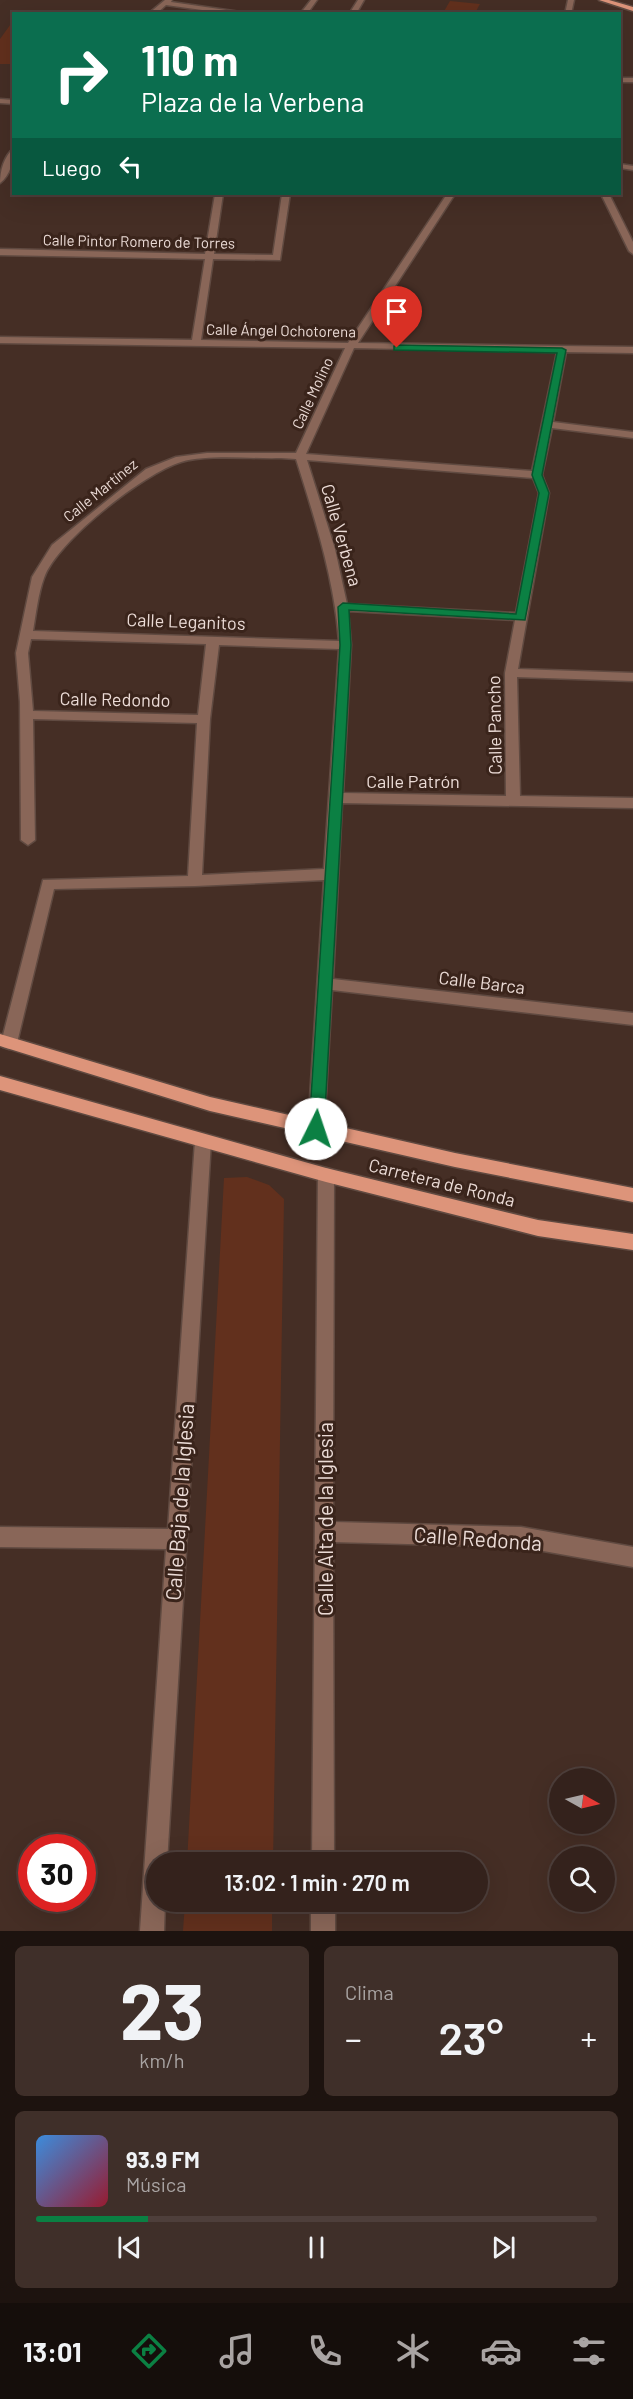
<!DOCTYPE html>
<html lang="es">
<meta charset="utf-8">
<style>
body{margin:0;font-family:Barlow,sans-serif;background:#3f2f29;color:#f1f3f6;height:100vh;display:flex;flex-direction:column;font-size:22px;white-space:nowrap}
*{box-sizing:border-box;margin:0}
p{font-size:20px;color:#a9a4a3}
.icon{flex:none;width:33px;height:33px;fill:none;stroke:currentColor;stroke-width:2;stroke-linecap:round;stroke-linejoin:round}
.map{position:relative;height:1931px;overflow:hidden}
.panel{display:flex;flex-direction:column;gap:15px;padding:15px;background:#1d130f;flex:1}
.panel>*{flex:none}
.top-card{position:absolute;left:12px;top:12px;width:609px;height:183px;border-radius:0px;box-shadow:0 6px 24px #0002,0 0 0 2px #4e3f3b;background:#0b6e4f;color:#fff;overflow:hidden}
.needle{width:39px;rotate:98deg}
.buttons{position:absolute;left:549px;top:1768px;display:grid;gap:12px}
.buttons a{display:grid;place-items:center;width:66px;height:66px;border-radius:50%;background:#34221c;box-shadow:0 6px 24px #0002,0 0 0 2px #4e3f3b;font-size:30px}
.speed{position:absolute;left:18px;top:1834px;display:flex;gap:12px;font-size:30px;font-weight:700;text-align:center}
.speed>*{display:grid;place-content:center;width:78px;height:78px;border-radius:50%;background:#34221c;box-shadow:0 6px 24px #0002,0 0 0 2px #4e3f3b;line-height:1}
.speed .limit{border:9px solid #d22;background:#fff;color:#111}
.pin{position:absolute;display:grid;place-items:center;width:51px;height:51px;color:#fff;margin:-62px -26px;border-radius:50% 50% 50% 0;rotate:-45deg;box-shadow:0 0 6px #0007}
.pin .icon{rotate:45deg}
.me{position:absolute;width:66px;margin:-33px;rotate:4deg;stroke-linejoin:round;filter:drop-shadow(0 0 4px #0008)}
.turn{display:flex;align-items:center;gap:21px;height:126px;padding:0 30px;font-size:27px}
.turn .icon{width:78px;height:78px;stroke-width:2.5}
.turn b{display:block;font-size:42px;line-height:51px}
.then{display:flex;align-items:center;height:57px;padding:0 30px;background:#0003;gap:12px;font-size:22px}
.big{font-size:45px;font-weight:600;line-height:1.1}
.panel .card{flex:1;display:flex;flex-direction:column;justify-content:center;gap:9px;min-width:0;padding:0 21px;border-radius:9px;background:#3f2f29}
.panel .dial{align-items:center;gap:0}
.dial b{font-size:78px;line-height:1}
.song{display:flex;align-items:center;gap:18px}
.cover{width:72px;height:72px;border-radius:9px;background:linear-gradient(135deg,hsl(210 70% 55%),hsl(350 70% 35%))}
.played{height:6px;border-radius:3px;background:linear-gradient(90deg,#0b8043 20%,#4e3f3b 20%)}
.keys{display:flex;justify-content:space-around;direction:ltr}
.heat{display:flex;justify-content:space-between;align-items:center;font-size:33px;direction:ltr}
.panel .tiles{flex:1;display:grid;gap:15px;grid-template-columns:1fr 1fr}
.card:last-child{grid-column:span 2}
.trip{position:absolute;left:146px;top:1852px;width:342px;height:60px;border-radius:30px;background:#34221c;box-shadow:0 6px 24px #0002,0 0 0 2px #4e3f3b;font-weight:600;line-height:60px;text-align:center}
.menu{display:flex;height:96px;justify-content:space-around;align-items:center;background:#150e0b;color:#a9a4a3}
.menu .icon{width:42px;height:42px}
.menu .current{color:#0b8043}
.menu b{font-size:27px;color:#f1f3f6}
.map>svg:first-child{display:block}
.green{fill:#62301d}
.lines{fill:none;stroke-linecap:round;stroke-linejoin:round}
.minor-casing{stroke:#604a41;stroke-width:3}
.major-casing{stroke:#604a41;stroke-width:3}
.minor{fill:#896658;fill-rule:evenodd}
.major{fill:#dd947a;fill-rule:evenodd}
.route{fill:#0b8043;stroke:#07532c;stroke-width:1.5}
.labels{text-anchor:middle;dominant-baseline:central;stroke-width:6;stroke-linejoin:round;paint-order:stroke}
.far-street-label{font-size:15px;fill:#ebdbd6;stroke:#3a241b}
.street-label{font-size:18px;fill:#ebdbd6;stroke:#3a241b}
.near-street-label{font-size:21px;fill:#ebdbd6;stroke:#3a241b}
</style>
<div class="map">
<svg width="633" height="1931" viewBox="0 0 633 1931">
<rect width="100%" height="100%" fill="#452e25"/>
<path class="green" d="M 450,1 L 480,4 L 475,13 L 443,13 Z
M 13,21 L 13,64 L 0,64 L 0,39 Z
M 247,1177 L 269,1185 L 284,1199 L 273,1863 L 187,1863 L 224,1178 Z
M 185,1902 L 272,1902 L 272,1931 L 183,1931 Z"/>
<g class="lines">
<g class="minor-casing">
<path id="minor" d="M 165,0 L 172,0 L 171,2 L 254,14 L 231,14 L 166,5 L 156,14 L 148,14 Z
M 311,0 L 317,0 L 307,14 L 300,14 Z
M 358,0 L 364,0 L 356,14 L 349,14 Z
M 568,0 L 574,0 L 571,14 L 565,14 Z
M 620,78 L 633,78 L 633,82 L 620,82 Z
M 0,99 L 14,100 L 14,104 L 0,103 Z
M 14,148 C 14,160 10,176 0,183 C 0,171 4,156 14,148 Z
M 620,164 L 633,166 L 633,170 L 620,168 Z
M 215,194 L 223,194 L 214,254 L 273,255 L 282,194 L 290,194 L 280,260 L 213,259 L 201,340 L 348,343 L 447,194 L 455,194 L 358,343 L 633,347 L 633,353 L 566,352 L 553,422 L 633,432 L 633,438 L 552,428 L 542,475 L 549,493 L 518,669 L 633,673 L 633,681 L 517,677 L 520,796 L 633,798 L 633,808 L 342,803 L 333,979 L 633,1013 L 633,1025 L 332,990 L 324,1129 L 322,1134 L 316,1136 L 310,1134 L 308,1129 L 324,880 L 195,886 L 54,889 L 17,1043 L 15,1047 L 9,1049 L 3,1047 L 1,1043 L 43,880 L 188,876 L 197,723 L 33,719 L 35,840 L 28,845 L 21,840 L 20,702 L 16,653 L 32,577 L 52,545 L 146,469 L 176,457 L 207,453 L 296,453 L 345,348 L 0,343 L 0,337 L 192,340 L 205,259 L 0,255 L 0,249 L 205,254 ZM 354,348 L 557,352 L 532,471 L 306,454 ZM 281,458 L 296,459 C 315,519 334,578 339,641 L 33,631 C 36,614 38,594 44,578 C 56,542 144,473 181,462 C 209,454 251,459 281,458 ZM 307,460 L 533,478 L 539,493 L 516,613 L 347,604 L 335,549 ZM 348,611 L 515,620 L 505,673 L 506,796 L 343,793 L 351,645 ZM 31,639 L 206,644 L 198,715 L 33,711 L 28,653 ZM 219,645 L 339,649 L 324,869 L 202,875 L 210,719 Z
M 601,194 L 609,194 L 633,242 L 633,254 L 629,251 Z
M 203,1134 L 209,1136 L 211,1141 L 167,1863 L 156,1863 L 156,1902 L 165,1902 L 164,1931 L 140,1931 L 166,1549 L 0,1547 L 0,1527 L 168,1529 L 195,1141 L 197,1136 Z
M 326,1168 L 332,1170 L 334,1175 L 333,1522 L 521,1527 L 633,1547 L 633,1567 L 521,1547 L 333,1542 L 334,1863 L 312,1863 L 318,1175 L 320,1170 Z
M 311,1902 L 335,1902 L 335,1931 L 311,1931 Z"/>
</g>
<g class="major-casing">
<path id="major" d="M 599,0 L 609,0 L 633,7 L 633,11 Z
M 0,1034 L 210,1097 L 455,1153 L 633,1188 L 633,1202 L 455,1167 L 210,1111 L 0,1046 Z
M 0,1076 L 326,1168 L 538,1220 L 633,1234 L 633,1250 L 538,1236 L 326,1182 L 0,1090 Z"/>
</g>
<use href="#minor" class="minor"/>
<use href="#major" class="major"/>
</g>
<path class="route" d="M 397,345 L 562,348 L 566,350 L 542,475 L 549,493 L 525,620 L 349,610 L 351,645 L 324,1129 L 322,1133 L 316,1135 L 311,1133 L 309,1129 L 340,645 L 338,607 L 343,603 L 516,614 L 539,493 L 532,475 L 557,353 L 394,350 L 394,346 Z"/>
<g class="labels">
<g class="far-street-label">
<text transform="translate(139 241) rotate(1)">Calle Pintor Romero de Torres</text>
<text transform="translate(281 330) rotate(1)">Calle Ángel Ochotorena</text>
<text transform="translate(312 393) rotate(-65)">Calle Molino</text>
<text transform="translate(100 490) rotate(-39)">Calle Martínez</text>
</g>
<g class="street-label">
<text transform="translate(342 535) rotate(74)">Calle Verbena</text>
<text transform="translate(186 621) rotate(2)">Calle Leganitos</text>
<text transform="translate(115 699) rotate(1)">Calle Redondo</text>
<text transform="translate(494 725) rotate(-91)">Calle Pancho</text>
<text x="413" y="781">Calle Patrón</text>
<text transform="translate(482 982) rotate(7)">Calle Barca</text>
<text transform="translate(442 1182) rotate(14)">Carretera de Ronda</text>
</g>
<g class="near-street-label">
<text transform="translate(179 1502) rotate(-86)">Calle Baja de la Iglesia</text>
<text transform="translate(324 1519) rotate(-90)">Calle Alta de la Iglesia</text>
<text transform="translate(478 1538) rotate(4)">Calle Redonda</text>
</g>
</g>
</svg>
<div class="buttons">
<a><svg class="needle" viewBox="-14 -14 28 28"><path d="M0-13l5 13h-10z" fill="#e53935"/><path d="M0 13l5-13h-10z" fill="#a9a4a3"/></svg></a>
<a><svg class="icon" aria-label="search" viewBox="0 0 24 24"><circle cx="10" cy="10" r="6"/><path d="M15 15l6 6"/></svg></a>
</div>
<div class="speed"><div class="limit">30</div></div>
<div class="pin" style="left:397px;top:348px;background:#d93025"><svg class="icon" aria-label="arrive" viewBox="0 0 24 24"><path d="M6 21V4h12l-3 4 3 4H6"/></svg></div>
<svg class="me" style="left:316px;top:1129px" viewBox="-20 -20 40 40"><circle r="19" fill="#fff"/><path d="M0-13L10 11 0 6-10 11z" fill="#0b8043"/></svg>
<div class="trip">13:02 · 1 min · 270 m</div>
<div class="top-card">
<div class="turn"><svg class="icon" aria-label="right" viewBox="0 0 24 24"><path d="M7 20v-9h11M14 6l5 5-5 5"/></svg><div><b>110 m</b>Plaza de la Verbena</div></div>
<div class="then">Luego<svg class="icon" aria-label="left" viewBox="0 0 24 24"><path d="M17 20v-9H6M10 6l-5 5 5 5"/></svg></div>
</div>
</div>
<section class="panel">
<div class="tiles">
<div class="card dial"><b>23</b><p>km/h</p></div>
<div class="card"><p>Clima</p>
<div class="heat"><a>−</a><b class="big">23°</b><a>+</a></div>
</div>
<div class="card">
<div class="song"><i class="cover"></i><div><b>93.9 FM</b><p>Música</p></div></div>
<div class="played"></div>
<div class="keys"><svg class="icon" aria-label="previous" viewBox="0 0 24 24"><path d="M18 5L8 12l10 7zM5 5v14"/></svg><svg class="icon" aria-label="pause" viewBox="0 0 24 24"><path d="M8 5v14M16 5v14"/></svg><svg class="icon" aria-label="next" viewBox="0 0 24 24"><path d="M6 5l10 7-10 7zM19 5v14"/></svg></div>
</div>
</div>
</section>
<nav class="menu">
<b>13:01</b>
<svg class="icon current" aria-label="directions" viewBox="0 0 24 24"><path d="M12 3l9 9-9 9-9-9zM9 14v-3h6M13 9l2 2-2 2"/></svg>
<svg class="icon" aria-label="music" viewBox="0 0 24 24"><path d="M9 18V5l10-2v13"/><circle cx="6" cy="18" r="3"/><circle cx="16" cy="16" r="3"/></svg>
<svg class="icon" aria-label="phone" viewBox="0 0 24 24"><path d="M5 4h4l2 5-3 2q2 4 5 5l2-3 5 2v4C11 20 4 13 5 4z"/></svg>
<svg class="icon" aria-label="climate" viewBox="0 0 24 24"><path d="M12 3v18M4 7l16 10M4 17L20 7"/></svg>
<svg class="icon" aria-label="car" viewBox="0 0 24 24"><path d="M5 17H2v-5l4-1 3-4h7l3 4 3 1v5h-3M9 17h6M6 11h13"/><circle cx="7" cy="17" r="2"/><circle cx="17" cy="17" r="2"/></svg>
<svg class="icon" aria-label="filters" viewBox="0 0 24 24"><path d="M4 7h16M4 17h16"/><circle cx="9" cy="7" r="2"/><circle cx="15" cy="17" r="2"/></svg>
</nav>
